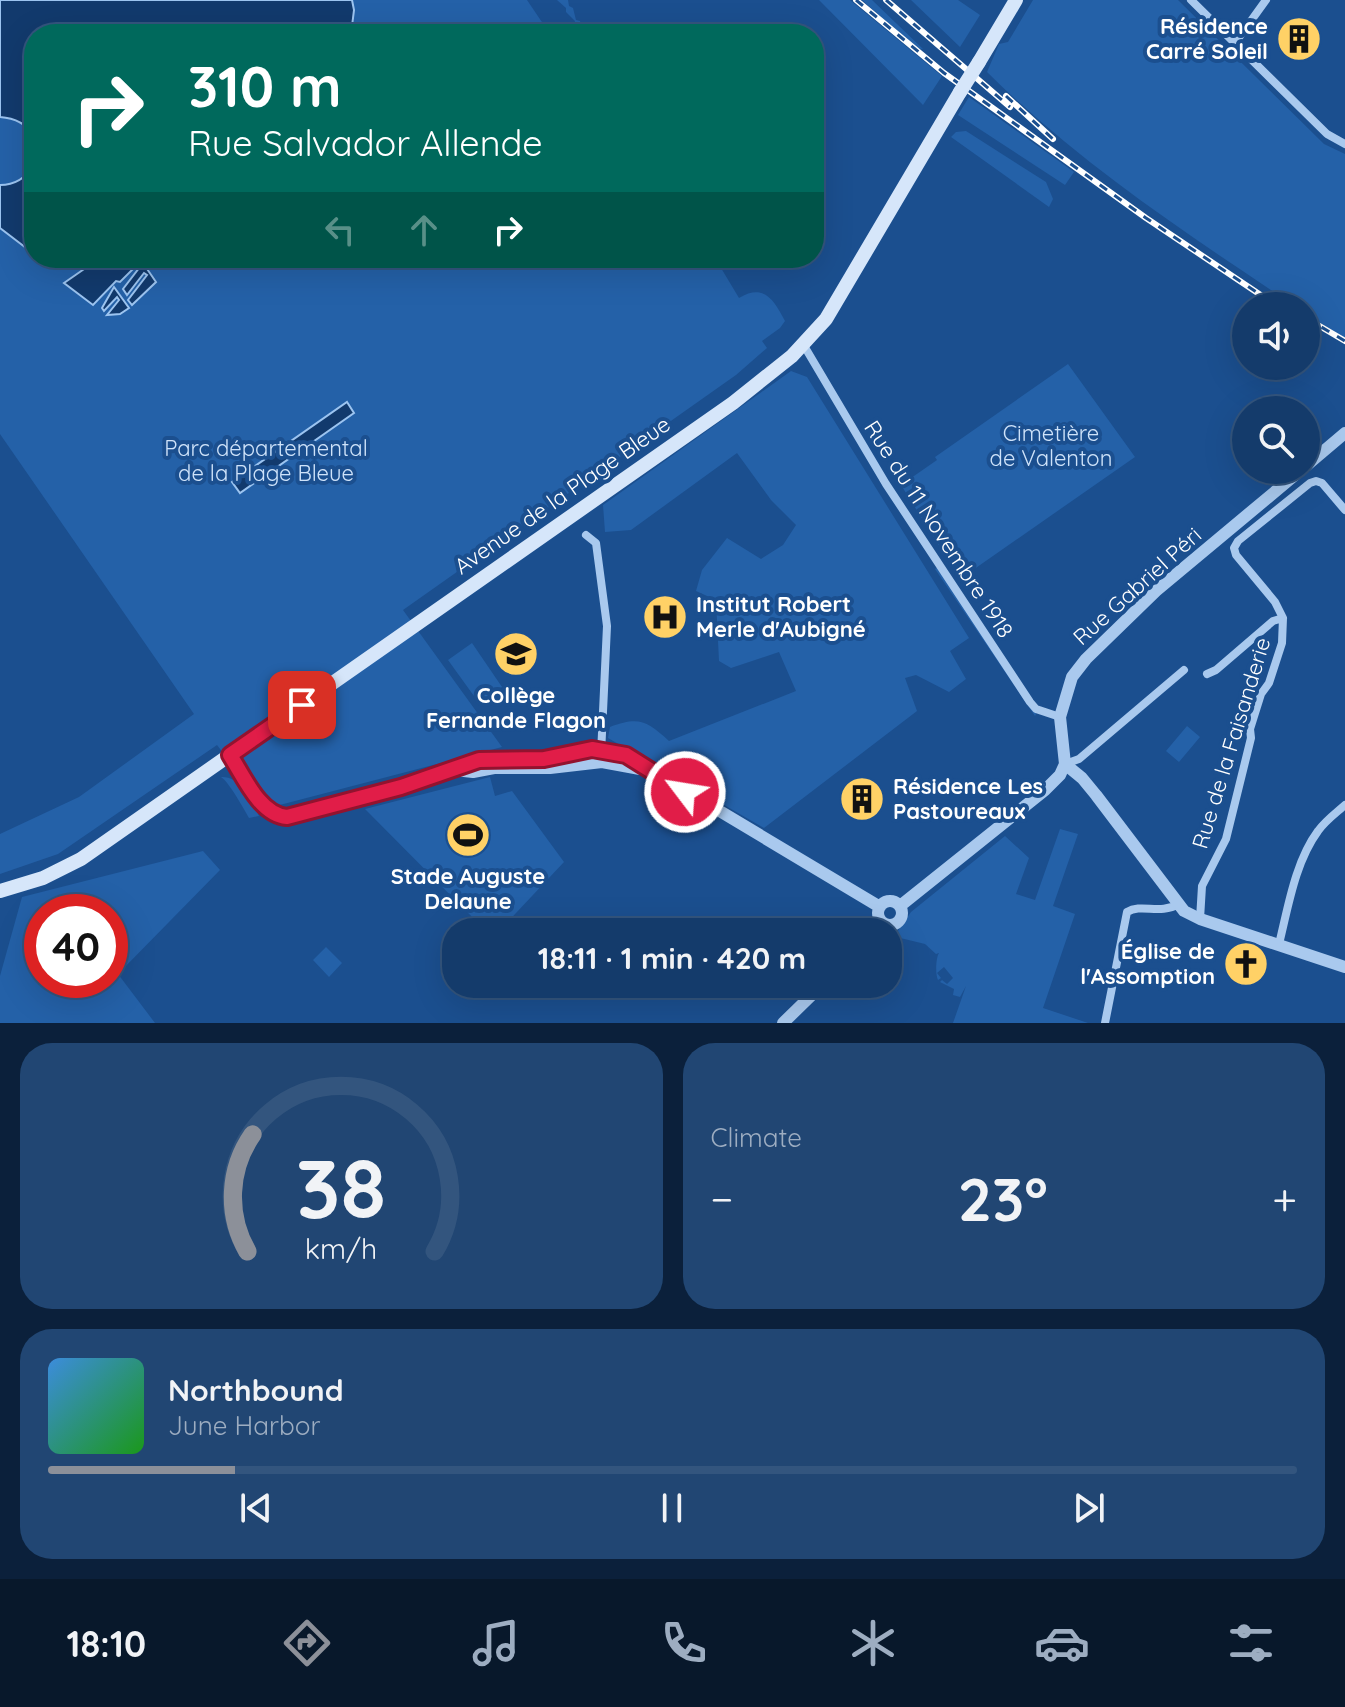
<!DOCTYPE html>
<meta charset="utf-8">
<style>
body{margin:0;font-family:Quicksand,sans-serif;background:#214673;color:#f1f3f6;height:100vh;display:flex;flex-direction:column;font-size:30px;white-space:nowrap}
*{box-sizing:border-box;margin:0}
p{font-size:26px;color:#9dadc1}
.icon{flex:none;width:44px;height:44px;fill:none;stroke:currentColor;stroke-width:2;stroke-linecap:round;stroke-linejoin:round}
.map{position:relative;height:1023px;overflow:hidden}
.side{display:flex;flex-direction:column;gap:20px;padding:20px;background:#0b203b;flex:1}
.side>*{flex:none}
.guide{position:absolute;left:24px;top:24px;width:800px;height:244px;border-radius:32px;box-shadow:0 8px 32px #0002,0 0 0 2px #33557e;background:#00695c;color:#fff;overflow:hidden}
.buttons{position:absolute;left:1232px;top:292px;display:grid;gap:16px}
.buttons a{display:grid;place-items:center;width:88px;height:88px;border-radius:50%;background:#143b6b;box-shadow:0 8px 32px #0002,0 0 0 2px #33557e;font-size:40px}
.speed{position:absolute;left:24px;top:894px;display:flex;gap:16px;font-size:40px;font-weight:700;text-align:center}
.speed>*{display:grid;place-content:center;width:104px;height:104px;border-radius:50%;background:#143b6b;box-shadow:0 8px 32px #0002,0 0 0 2px #33557e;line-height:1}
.speed .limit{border:12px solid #d22;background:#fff;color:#111}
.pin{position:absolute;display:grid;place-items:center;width:68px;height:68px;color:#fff;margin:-34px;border-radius:16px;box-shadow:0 4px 12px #0006}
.me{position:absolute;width:88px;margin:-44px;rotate:301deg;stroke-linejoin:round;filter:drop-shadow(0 0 6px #0008)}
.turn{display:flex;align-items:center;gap:28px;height:168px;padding:0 32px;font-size:36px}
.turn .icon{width:104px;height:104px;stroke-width:2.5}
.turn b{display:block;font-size:56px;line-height:68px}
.lanes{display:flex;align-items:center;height:76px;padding:0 32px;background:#0003;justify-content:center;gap:40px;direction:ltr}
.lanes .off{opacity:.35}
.big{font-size:60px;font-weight:700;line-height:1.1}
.side .tile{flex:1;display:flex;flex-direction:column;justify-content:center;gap:12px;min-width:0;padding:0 28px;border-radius:32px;background:#214673}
.side .dial{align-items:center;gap:0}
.dial svg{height:208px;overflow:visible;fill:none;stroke:#33557e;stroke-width:7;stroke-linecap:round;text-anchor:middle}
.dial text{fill:#f1f3f6;stroke:none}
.song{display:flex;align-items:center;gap:24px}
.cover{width:96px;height:96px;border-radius:12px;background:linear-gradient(135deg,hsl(210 70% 55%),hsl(120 70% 35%))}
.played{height:8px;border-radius:4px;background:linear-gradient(90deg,#8c9099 15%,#33557e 15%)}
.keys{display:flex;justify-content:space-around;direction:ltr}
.heat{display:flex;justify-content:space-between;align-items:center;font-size:44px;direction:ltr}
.side .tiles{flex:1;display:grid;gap:20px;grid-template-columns:1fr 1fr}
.tile:last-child{grid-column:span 2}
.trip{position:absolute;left:442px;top:918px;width:460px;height:80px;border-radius:32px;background:#143b6b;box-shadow:0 8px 32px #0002,0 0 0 2px #33557e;font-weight:700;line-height:80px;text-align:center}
.menu{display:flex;height:128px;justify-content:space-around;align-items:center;background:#08182b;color:#9dadc1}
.menu .icon{width:56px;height:56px}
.menu .selected{color:#8c9099}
.menu b{font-size:36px;color:#f1f3f6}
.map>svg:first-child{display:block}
.green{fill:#2461a8;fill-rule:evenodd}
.water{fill:#123a6d;stroke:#9cc4f0;stroke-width:2}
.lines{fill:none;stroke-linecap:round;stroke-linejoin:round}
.minor{stroke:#a9c9ee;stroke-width:8}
.tertiary{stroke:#a9c9ee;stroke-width:12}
.secondary{stroke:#d6e6fa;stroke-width:14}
.rail-casing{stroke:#fff;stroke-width:6}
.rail{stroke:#1b4f8f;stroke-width:3;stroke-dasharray:9;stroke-linecap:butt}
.secondary-bridge{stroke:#d6e6fa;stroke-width:14}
.route-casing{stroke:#92132f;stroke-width:20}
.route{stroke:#e11d48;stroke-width:14}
.labels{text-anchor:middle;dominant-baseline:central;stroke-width:8;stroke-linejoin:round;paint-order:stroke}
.poi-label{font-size:22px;font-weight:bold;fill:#fff;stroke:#1b4f8f;text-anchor:end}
.park-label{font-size:22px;fill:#cfe3fa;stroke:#1b4f8f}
.street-label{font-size:22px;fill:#fff;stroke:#1b4f8f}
</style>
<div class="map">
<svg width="1345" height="1023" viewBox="0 0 1345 1023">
<rect width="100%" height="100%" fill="#1b4f8f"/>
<path class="green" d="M 0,0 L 527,0 L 550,34 L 34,34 L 34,258 L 715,258 L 739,298 C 764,283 774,300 785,321 L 780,328 L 762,341 L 767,348 L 736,375 L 403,610 L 502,747 L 272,807 L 240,775 L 217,745 L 58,854 L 0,874 L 0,834 L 79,797 L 194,714 L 0,434 Z
M 557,0 L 568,0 L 569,6 L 573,8 L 576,20 L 580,21 L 583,33 L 587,34 L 579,32 L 574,25 L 575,21 L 566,12 L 566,8 Z
M 819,0 L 850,0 L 942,76 L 923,105 Z
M 862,0 L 872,0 L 923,49 L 916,48 Z
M 911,0 L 958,0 L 980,15 L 960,47 Z
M 1033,0 L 1178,0 L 1324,144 L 1345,154 L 1345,339 L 1306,313 L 1306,306 L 1295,306 C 1187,234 1080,164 987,72 L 999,44 L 1008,42 Z
M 969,97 L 1074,172 L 1065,185 L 958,115 Z
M 966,131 L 1046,182 L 1053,199 L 1049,207 L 951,137 L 956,132 Z
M 1068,364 L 1135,457 L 960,579 L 901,485 L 937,460 L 935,457 Z
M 791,371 L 807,377 L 969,638 L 950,651 L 966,679 L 949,692 L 916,675 L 905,678 L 917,711 L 764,828 L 608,738 L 610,727 C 639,716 647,721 669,741 L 796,691 L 779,652 L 731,668 L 719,661 L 716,600 L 696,591 L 702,570 L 727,538 L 761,559 L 783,545 L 796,525 L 771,500 L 737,453 L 631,530 L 605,532 L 603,505 Z
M 938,567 L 1037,712 L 1035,716 L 935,569 Z
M 472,643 L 502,687 L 479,703 L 448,660 Z
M 1187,726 L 1200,737 L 1179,762 L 1166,751 Z
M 221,777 C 241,776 251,799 259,816 L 249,818 C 244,809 229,782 221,777 Z
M 490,777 L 495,796 L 512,791 L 564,862 L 498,932 L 487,932 L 365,809 Z
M 1060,829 L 1078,834 L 1053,906 L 1075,914 L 1043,1008 L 1088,1023 L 953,1023 L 966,986 L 960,997 L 953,995 L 954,989 L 940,982 L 942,980 L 947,984 L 953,978 L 944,967 L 937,973 L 941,978 L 938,980 C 935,974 936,957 939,953 L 936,954 L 925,944 L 888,935 L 895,935 L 911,912 L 1005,836 L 1029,858 L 1016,894 L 1035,900 Z
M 203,851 L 220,870 L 118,974 L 155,1023 L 0,1023 L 0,976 L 22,897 ZM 110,912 L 110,980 L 42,980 L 42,912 Z
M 326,947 L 342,963 L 329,977 L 313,960 Z"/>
<path class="water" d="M 0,0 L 352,0 L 354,10 L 351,34 L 34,34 L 34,136 C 26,123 15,118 0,117 Z
M 34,165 L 34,254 L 0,228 L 0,185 C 15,185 26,178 34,165 Z
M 100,258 L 144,258 L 120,282 L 116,281 L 93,305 L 64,283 Z
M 143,263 L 156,282 L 132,305 L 128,300 L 147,275 L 144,273 L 127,295 L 123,289 Z
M 114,287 L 129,308 L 120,314 L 107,315 L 119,300 L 117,297 L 104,311 L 102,308 Z
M 347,402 L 354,413 L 240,493 L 232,482 Z"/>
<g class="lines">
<path class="minor" d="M 1191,0 L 1327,134 L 1345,144
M 1235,43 L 1266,0
M 803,344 L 886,484 L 1030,702 L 1036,709 L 1060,717
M 586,535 L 596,543 L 607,626 L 601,754
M 1207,674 L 1216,670 L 1273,621 L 1283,618
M 1065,764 L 1079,759 L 1184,670
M 1200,919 L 1202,886 L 1226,839 L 1251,738 L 1250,729 L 1261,694 L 1269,683 L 1282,643 L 1283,618 L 1275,602 L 1236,555 L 1234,548 L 1238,541 L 1310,483 L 1316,481 L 1322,483 L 1345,510
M 1279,944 C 1288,908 1295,862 1318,831 C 1325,821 1336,813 1345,805
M 1105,1023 L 1127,912 C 1142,903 1159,915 1179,904"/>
<path class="tertiary" d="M 1306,466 L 1345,433
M 230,755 C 244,777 260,815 287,817 L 401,787 L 479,760 L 544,759 L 592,749 L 626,755 L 880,907
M 1065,764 L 1060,717 L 1072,677 L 1086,659 L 1156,591 L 1301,470
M 1065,764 L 1082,778 L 1096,795 L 1184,911 L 1200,919 L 1345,967
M 455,770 L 473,772 L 494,768 L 550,768 L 602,762 L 640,769
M878 913a12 12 0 1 1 24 0a12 12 0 1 1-24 0Z
M 900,906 L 1045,790 L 1060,775 L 1065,764
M 783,1023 L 823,984"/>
<path class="secondary" d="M 979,62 L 1016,0
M 0,891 L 43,878 L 81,859 L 733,403 L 792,356 L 826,319 L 960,92"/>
<g class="rail-casing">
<path id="rail" d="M 856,0 L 944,73 L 1146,218 L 1277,306
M 886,0 L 1010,107
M 1006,96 L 1053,139
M 1306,318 L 1345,341"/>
</g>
<use href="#rail" class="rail"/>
<path class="secondary-bridge" d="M 960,92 L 979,62"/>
</g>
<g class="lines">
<g class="route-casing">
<path id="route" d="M 302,705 L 230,755 C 244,777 260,815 287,817 L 401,787 L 479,760 L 544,759 L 592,749 L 626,755 L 685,792"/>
</g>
<use href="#route" class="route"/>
</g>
<defs>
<g id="building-disc" transform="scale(2.3)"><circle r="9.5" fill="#ffd166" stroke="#1b4f8f"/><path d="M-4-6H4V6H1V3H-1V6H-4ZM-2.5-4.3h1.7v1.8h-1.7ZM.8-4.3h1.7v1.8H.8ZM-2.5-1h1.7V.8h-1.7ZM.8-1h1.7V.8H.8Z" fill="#111"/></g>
<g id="hospital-disc" transform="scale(2.3)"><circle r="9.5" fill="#ffd166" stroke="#1b4f8f"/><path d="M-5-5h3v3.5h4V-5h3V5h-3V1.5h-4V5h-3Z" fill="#111"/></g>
<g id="school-disc" transform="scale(2.3)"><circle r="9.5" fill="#ffd166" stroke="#1b4f8f"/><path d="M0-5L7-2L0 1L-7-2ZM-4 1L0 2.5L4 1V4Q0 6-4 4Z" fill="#111"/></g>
<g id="stadium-disc" transform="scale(2.3)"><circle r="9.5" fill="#ffd166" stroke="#1b4f8f"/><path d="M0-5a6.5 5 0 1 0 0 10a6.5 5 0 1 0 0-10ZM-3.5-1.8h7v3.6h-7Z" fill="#111"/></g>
<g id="church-disc" transform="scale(2.3)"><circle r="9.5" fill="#ffd166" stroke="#1b4f8f"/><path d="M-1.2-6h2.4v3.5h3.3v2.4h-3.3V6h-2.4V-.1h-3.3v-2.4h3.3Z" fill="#111"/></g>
</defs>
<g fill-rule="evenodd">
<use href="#building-disc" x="1299" y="39"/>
<use href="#hospital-disc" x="665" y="617"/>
<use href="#school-disc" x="516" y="654"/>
<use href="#building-disc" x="862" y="799"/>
<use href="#stadium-disc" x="468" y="835"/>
<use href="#church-disc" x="1246" y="964"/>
</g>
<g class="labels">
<g class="poi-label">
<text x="1268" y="26">Résidence<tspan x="1268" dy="25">Carré Soleil</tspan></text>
<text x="696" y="604" text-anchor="start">Institut Robert<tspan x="696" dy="25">Merle d'Aubigné</tspan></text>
<text x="516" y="695" text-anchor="middle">Collège<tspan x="516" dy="25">Fernande Flagon</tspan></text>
<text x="893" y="786" text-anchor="start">Résidence Les<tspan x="893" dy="25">Pastoureaux</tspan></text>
<text x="468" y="876" text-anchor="middle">Stade Auguste<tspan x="468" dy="25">Delaune</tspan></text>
<text x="1215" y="951">Église de<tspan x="1215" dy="25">l'Assomption</tspan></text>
</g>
<g class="park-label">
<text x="1051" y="433">Cimetière<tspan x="1051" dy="25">de Valenton</tspan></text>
<text x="266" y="448">Parc départemental<tspan x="266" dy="25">de la Plage Bleue</tspan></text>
</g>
<g class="street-label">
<text transform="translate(562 495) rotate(-35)">Avenue de la Plage Bleue</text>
<text transform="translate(939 529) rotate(57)">Rue du 11 Novembre 1918</text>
<text transform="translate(1137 586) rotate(-42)">Rue Gabriel Péri</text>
<text transform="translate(1231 743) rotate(-73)">Rue de la Faisanderie</text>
</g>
</g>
</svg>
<div class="buttons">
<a><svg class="icon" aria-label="sound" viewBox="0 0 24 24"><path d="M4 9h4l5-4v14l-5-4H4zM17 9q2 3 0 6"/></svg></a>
<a><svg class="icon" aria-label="search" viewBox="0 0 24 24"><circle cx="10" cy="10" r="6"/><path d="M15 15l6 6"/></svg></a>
</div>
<div class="speed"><div class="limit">40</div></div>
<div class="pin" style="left:302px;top:705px;background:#d93025"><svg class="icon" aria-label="arrive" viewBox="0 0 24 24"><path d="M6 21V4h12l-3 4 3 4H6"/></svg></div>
<svg class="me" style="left:685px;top:792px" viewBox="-20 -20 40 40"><circle r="17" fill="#e11d48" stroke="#fff" stroke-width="3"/><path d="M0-11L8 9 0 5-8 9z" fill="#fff"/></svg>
<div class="trip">18:11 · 1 min · 420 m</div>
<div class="guide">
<div class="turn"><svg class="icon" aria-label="right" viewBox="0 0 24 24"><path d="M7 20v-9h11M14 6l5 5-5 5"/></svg><div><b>310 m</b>Rue Salvador Allende</div></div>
<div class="lanes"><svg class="icon off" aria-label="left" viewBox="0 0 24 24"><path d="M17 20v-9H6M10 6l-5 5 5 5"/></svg><svg class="icon off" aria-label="ahead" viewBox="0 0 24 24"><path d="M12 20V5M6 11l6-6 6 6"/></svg><svg class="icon" aria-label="right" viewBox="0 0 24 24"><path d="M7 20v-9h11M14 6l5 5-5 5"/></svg></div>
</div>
</div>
<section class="side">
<div class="tiles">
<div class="tile dial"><svg viewBox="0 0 100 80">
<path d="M14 69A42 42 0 1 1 86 69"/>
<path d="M14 69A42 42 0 0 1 16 24" stroke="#8c9099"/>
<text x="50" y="56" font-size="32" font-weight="700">38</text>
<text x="50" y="72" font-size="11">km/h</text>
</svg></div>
<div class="tile"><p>Climate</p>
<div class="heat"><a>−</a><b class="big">23°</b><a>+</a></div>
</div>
<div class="tile">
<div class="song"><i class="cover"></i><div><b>Northbound</b><p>June Harbor</p></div></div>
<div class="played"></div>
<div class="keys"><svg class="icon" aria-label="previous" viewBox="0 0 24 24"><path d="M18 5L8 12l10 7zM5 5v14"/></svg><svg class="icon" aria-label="pause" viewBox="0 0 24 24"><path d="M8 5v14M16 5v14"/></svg><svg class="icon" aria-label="next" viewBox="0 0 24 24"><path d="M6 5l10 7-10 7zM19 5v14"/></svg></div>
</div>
</div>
</section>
<nav class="menu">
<b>18:10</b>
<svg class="icon selected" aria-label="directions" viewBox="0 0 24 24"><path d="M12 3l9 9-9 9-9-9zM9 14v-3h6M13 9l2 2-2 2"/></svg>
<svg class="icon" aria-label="music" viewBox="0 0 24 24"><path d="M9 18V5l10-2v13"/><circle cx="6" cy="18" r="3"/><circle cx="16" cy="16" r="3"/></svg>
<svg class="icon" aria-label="phone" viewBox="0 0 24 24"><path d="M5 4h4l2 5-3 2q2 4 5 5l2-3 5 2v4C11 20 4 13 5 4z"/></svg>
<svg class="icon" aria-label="climate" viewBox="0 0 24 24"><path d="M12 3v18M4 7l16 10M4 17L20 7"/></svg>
<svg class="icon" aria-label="car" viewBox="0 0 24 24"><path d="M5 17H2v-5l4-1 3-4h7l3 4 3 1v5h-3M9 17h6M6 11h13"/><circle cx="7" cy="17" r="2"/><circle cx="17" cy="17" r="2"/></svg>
<svg class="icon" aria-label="filters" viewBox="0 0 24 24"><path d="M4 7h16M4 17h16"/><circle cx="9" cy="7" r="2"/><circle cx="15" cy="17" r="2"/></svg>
</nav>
